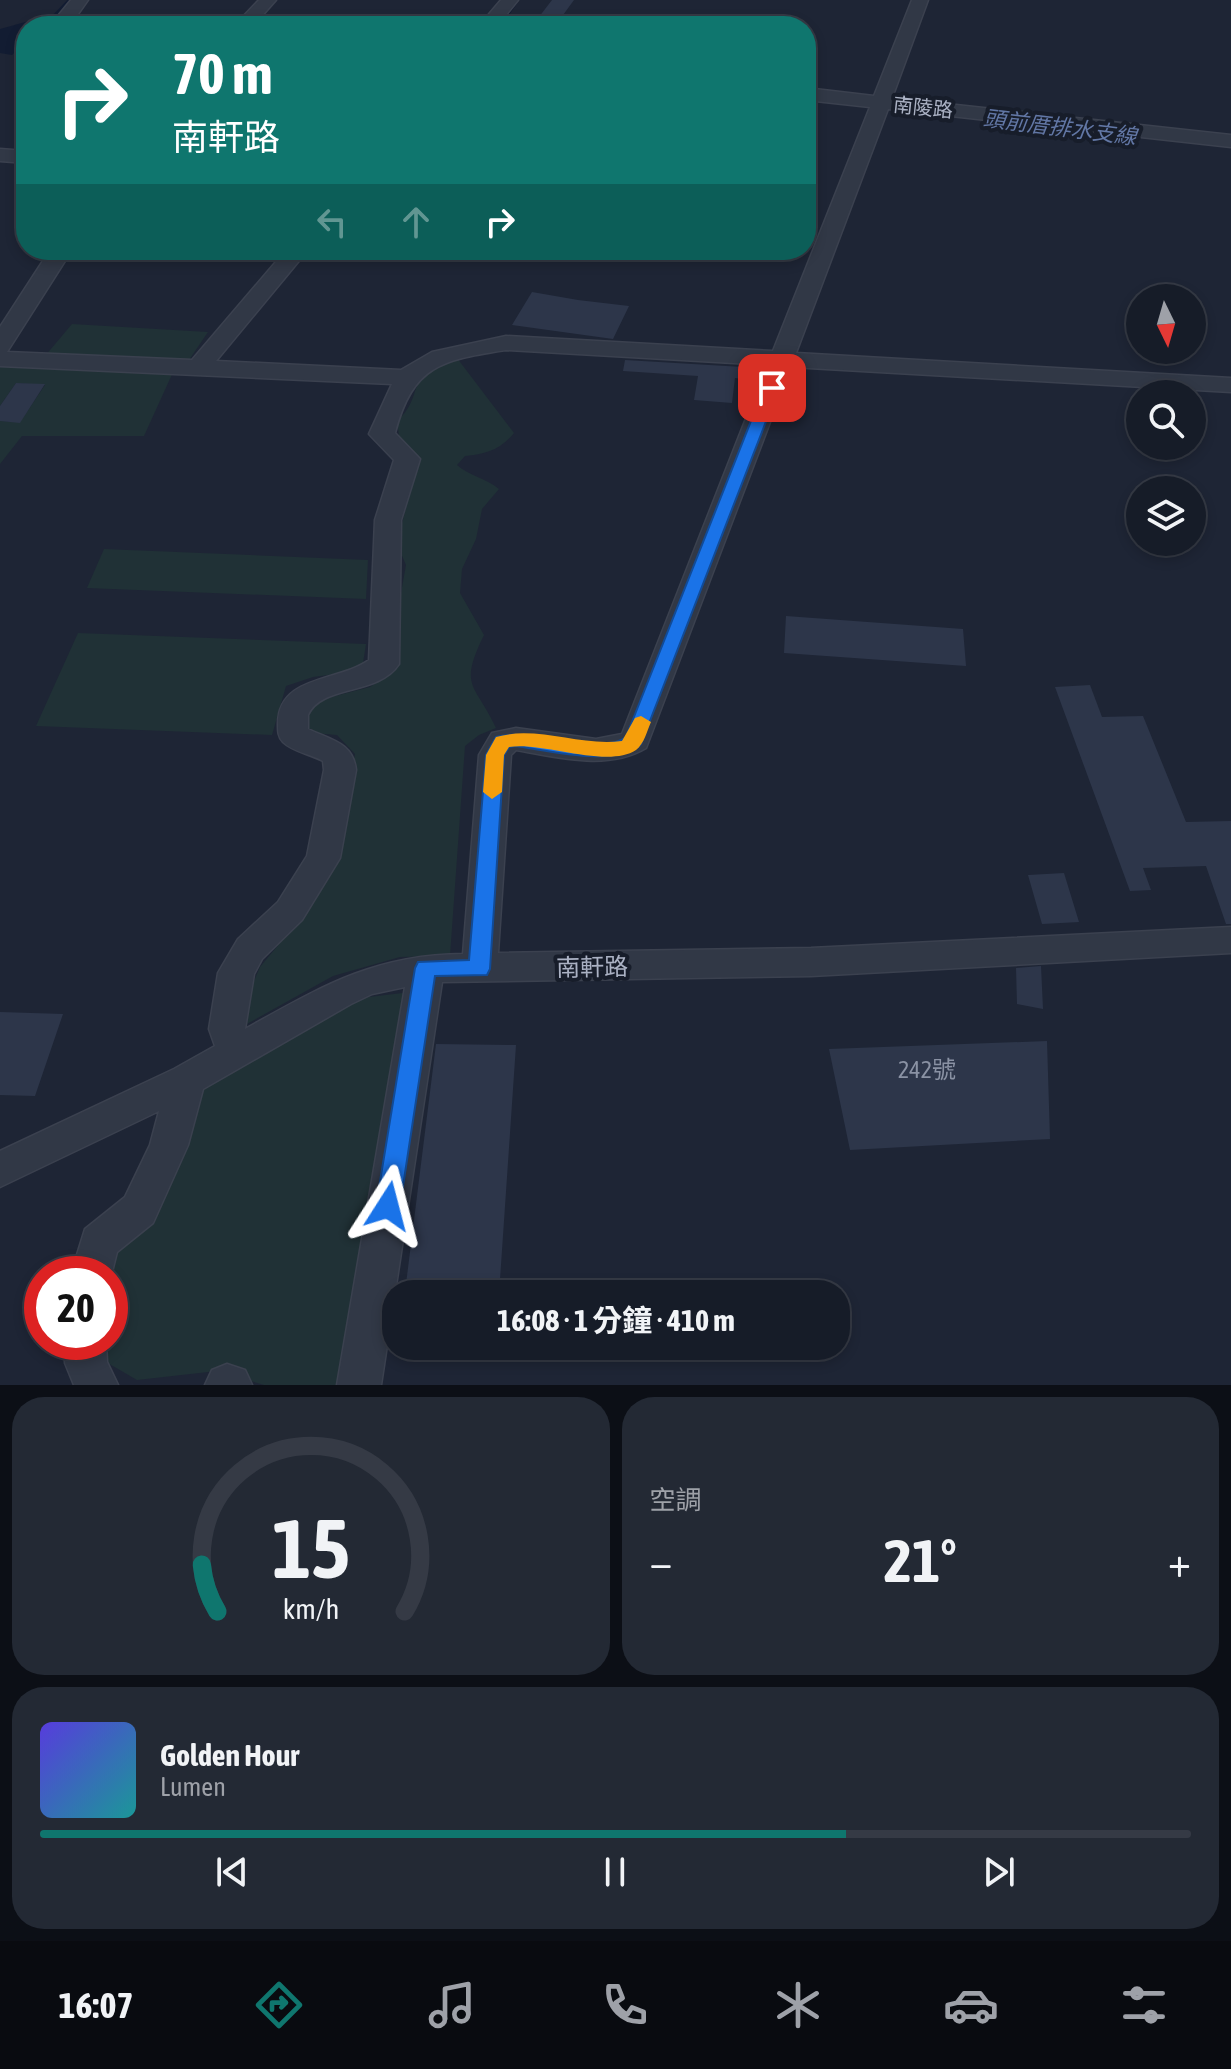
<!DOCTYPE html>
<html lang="zh-TW">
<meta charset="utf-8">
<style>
body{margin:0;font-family:"Asap Condensed","Noto Sans TC",sans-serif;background:#232934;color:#f1f3f6;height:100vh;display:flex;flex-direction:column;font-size:30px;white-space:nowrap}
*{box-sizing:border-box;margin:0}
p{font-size:26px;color:#9ea1a8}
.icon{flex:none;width:44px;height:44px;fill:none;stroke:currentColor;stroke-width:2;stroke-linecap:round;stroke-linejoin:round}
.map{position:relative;height:1385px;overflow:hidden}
.side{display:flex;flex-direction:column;gap:12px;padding:12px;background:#0c0f16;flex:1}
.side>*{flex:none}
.guide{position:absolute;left:16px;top:16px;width:800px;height:244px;border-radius:32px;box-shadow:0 4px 12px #0003,0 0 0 2px #353a45;background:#0f766e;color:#fff;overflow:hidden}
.needle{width:52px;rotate:175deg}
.fabs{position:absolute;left:1126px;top:284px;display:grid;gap:16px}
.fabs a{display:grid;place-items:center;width:80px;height:80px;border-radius:50%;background:#161c28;box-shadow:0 4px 12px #0003,0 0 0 2px #353a45;font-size:40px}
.speed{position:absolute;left:24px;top:1256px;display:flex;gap:16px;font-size:40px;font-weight:700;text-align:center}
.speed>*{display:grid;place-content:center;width:104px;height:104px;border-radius:50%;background:#161c28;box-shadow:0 4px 12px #0003,0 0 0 2px #353a45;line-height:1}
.speed .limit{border:12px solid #d22;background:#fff;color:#111}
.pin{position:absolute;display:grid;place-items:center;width:68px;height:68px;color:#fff;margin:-34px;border-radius:16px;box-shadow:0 4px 12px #0006}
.me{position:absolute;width:88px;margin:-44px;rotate:9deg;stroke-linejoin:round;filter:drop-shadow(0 0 6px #0008)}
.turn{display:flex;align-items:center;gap:28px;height:168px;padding:0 24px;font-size:36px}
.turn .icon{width:104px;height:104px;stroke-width:2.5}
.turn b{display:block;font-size:56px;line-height:68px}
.lanes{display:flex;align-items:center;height:76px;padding:0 24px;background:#0003;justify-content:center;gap:40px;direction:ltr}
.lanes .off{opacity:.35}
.big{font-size:60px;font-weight:700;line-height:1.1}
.side .card{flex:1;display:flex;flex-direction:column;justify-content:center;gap:12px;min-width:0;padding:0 28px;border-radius:32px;background:#232934}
.side .dial{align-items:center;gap:0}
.dial svg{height:208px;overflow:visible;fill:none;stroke:#353a45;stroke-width:7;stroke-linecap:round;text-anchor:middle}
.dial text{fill:#f1f3f6;stroke:none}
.song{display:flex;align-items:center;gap:24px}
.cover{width:96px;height:96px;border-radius:12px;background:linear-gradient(135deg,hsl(250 70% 55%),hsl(180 70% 35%))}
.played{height:8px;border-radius:4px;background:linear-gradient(90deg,#0f766e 70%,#353a45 70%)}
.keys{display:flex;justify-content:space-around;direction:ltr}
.heat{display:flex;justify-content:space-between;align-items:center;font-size:44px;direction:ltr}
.side .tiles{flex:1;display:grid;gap:12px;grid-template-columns:1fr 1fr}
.card:last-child{grid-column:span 2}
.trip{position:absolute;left:382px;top:1280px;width:468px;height:80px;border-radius:32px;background:#161c28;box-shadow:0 4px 12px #0003,0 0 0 2px #353a45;font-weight:700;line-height:80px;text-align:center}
.tabs{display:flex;height:128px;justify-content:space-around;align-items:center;background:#090b10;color:#9ea1a8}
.tabs .icon{width:56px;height:56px}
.tabs .active{color:#0f766e}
.tabs b{font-size:36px;color:#f1f3f6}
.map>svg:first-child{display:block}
.green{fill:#203136}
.water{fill:#121c32}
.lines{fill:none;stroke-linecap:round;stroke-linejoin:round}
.stream{stroke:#121c32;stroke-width:4}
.building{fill:#2d364a}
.minor-casing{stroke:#3b414f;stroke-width:3}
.minor{fill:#313846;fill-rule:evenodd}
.route{fill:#1a73e8;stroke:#114b97;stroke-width:2}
.slow{fill:#f59e0b}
.labels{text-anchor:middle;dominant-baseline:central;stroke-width:8;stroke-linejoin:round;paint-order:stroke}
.far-street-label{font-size:20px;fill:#abb2c4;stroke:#171d2a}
.far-water-label{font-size:22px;font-style:italic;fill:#6277a5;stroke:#171d2a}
.street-label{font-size:24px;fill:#abb2c4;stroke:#171d2a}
.near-number-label{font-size:24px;fill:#8a92a4}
</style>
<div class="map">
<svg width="1231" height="1385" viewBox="0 0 1231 1385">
<rect width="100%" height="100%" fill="#1e2535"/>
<path class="green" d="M 72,324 L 208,332 L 189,360 L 45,356 Z
M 457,358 L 514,433 C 500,450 486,454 465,456 L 457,465 C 469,476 486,478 499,489 L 482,509 L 476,539 L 462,569 L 460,593 L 484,635 C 458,688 475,683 496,728 L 479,735 L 465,746 L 450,956 L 400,957 L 333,976 L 245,1025 L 244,1004 L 260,967 L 315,901 L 344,804 L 355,754 L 337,735 L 313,733 L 300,721 L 308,703 L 370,687 L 393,671 L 394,632 L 406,565 L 397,544 L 418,458 L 399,436 L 397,421 C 427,395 401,373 457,358 Z
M 0,363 L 174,370 L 144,436 L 22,436 L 0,464 L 0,421 L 20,422 L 45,385 L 16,383 L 0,406 Z
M 104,549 L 368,560 L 366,599 L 87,588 Z
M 78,633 L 366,644 L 363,663 L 351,672 L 313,677 L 286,686 L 272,735 L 36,726 Z
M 411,992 L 350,1385 L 264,1385 L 217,1371 L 137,1380 L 106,1362 L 104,1342 L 110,1342 L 110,1274 L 105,1272 L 129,1234 L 192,1094 L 352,999 Z"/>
<path class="water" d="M 29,21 L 41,26 L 26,26 L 26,42 L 12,55 L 0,53 L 0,29 Z"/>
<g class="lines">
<path class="stream" d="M 70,0 L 51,20 L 70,26
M 499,26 L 517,0"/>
</g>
<path class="building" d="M 552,0 L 574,0 L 555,26 L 532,26 Z
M 532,292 L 578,300 L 629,306 L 613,339 L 512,325 Z
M 625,360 L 743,367 L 742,379 L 735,378 L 732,403 L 694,400 L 698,376 L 623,371 Z
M 16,383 L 45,384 L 20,423 L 0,421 L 0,406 Z
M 786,616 L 963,629 L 966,666 L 784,653 Z
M 1090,685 L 1102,717 L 1143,716 L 1186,822 L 1231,821 L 1231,924 L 1226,924 L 1206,866 L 1143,868 L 1151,890 L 1130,891 L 1055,687 Z
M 1064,873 L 1079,922 L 1042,924 L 1028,875 Z
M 1041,966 L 1043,1009 L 1017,1004 L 1016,968 Z
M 0,1012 L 63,1014 L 35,1096 L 0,1095 Z
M 1047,1041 L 1050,1139 L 850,1150 L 829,1049 Z
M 436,1044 L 516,1045 L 499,1294 L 411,1294 L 406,1284 Z"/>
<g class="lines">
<g class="minor-casing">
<path id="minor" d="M 71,0 L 88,0 L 76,17 L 120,21 L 129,26 L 62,25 L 58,16 Z
M 259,0 L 276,0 L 253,26 L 234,26 Z
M 501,0 L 518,0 L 497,26 L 479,26 Z
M 912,0 L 928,0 L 892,98 L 1231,135 L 1231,147 L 888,109 L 796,353 L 1231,378 L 1231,392 L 791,367 L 646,748 C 607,771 558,757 516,750 L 511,755 L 498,953 L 811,948 L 1231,927 L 1231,953 L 811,976 L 442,982 L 381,1385 L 337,1385 L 405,987 L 372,994 L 351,1004 L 203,1089 L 188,1145 L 153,1223 L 117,1252 L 110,1280 L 110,1274 L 71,1274 L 85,1229 L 125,1197 L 150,1145 L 159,1111 L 0,1187 L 0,1151 L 174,1069 L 215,1046 L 209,1029 L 218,973 L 238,939 L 278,902 L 307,856 L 324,770 L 323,761 C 311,754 293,752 283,742 C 278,737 278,731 278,724 C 278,675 339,682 369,660 L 375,520 L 394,460 L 369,434 L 392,384 L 0,366 L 0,327 L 50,250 L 72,250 L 7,352 L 192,360 L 286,250 L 308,250 L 216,361 L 401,370 L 432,352 L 506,336 L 773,351 L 870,107 L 806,100 L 806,88 L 874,96 ZM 506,350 L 767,365 L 622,734 L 596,739 L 516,728 L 492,733 L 479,755 L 463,954 C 373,955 321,987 245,1029 L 254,974 L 262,959 L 302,920 L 340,858 L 356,770 C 353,742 330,740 308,729 L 308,715 C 322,684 378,696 399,664 L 401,520 L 420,459 L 395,433 C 413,364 443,360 506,350 Z
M 0,149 L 26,151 L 26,163 L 0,161 Z
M 64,1342 L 106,1342 L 107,1362 L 118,1385 L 74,1385 L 65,1363 Z
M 227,1364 L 245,1370 L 252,1385 L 205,1385 L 212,1370 Z"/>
</g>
<use href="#minor" class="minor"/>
</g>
<path class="route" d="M 772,383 L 779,388 L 641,744 C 619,768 546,750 516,746 L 509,747 L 504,755 L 490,969 L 487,975 L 435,976 L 400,1206 L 396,1214 L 388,1217 L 379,1214 L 376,1206 L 415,968 L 418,962 L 469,960 L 486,755 L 496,737 C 529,727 604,756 626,737 L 764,388 Z"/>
<path class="slow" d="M 641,716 L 651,722 C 647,731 644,744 636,750 C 607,769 542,741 509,747 L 504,755 L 502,792 L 492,799 L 483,792 L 486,755 L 496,737 C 537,725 581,747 622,741 L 635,718 Z"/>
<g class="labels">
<g class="far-street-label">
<text transform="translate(923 107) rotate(6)">南陵路</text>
</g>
<g class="far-water-label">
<text transform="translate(1060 127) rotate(7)">頭前厝排水支線</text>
</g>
<g class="street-label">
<text transform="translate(592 967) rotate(-1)">南軒路</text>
</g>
<g class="near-number-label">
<text x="927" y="1069">242號</text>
</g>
</g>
</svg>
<div class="fabs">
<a><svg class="needle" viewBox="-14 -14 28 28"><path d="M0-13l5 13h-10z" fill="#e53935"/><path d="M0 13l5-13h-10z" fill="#9ea1a8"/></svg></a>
<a><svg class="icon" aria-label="search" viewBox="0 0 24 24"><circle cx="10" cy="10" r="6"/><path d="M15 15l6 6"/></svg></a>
<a><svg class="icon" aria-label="layers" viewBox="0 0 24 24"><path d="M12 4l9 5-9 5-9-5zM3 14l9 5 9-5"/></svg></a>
</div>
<div class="speed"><div class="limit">20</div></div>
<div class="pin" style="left:772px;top:388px;background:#d93025"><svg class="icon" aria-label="arrive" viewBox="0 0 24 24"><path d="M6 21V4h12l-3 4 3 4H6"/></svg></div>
<svg class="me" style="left:388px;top:1206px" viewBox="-20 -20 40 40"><path d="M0-17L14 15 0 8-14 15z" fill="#1a73e8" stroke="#fff" stroke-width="4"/></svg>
<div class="trip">16:08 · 1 分鐘 · 410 m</div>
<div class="guide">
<div class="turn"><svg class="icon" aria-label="right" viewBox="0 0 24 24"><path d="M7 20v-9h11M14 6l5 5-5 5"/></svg><div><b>70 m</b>南軒路</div></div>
<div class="lanes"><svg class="icon off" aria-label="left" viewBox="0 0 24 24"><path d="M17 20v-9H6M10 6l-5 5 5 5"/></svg><svg class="icon off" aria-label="ahead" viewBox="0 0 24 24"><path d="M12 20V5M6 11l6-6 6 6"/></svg><svg class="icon" aria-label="right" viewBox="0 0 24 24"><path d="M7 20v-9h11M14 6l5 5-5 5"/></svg></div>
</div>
</div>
<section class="side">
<div class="tiles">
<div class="card dial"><svg viewBox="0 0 100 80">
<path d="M14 69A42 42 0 1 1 86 69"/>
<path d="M14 69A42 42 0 0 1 8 51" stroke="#0f766e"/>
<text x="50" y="56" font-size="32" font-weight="700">15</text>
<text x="50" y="72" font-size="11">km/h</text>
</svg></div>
<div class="card"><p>空調</p>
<div class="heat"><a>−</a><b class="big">21°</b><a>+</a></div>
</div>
<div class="card">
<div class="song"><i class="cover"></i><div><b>Golden Hour</b><p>Lumen</p></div></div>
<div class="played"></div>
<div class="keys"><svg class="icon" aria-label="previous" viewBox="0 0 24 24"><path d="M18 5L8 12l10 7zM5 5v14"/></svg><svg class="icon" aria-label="pause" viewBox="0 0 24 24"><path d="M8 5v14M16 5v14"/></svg><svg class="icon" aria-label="next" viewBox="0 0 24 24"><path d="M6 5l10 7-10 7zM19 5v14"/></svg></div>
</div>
</div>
</section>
<nav class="tabs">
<b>16:07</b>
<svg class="icon active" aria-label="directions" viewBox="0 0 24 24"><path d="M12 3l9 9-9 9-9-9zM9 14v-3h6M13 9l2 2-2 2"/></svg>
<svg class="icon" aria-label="music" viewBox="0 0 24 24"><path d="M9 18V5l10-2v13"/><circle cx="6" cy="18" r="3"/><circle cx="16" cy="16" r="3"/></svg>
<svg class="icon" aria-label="phone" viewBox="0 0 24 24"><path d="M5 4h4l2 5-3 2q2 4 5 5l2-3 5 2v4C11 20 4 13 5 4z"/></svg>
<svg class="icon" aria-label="climate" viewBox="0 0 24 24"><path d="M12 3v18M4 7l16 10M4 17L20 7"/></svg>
<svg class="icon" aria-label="car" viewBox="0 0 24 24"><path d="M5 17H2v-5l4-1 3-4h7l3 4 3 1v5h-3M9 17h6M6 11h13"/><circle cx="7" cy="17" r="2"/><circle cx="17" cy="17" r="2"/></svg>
<svg class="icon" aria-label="filters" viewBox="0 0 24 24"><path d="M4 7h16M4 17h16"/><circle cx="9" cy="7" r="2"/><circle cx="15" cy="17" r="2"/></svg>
</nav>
